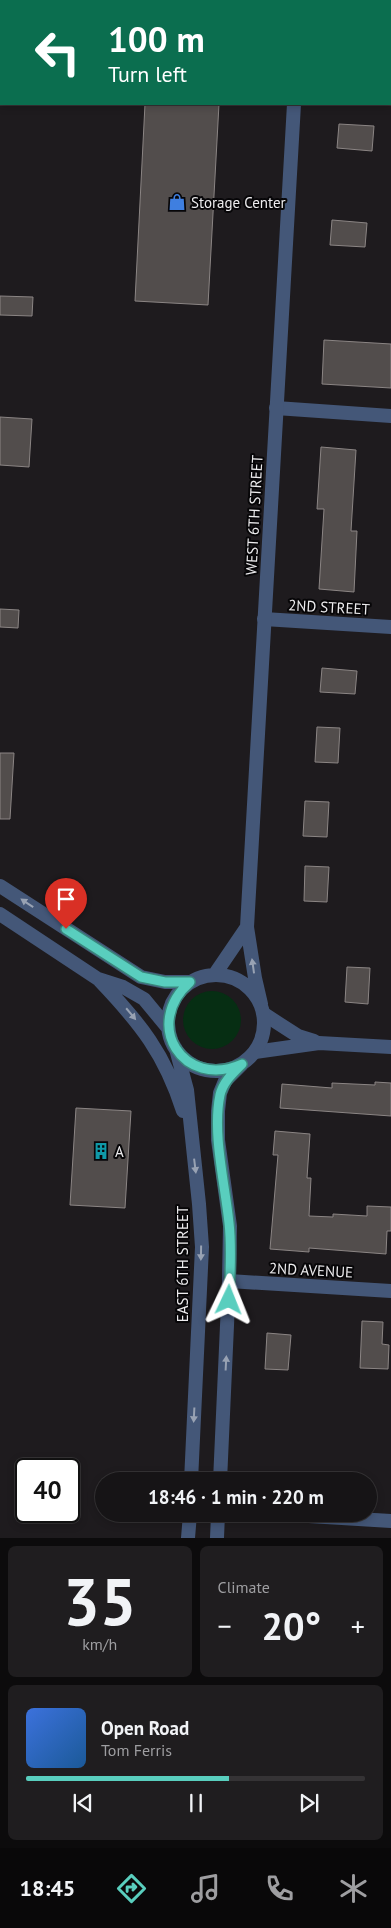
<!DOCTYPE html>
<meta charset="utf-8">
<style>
body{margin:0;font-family:"PT Sans",sans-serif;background:#1f1d1f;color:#f1f3f6;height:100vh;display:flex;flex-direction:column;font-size:19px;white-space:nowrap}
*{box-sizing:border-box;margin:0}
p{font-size:16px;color:#9e9ea1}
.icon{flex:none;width:28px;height:28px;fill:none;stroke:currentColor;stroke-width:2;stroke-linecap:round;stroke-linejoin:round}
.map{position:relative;height:1538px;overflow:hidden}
.drawer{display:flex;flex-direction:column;gap:8px;padding:8px;background:#0c0b0c;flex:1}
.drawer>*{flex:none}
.banner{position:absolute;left:0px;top:0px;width:391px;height:105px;box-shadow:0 2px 8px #0003,0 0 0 1px #353335;background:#0b6e4f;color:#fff;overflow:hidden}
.speed{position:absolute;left:15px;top:1458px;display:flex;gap:10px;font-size:25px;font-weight:700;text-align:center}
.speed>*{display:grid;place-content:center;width:65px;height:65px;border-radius:50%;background:#161416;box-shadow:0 2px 8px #0003,0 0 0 1px #353335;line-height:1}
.speed .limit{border:2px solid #111;border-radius:8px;background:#fff;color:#111}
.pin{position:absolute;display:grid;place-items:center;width:42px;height:42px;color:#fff;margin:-51px -21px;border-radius:50% 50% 50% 0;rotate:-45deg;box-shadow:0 0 5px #0007}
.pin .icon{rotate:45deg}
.me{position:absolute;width:55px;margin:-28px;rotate:2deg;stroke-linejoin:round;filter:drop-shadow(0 0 4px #0008)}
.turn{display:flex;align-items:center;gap:18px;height:105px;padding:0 25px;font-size:22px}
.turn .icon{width:65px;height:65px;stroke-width:2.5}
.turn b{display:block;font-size:35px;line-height:42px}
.big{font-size:38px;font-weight:600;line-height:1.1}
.drawer .widget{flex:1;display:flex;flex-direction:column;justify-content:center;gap:8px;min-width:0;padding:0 18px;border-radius:8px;background:#1f1d1f}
.drawer .dial{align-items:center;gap:0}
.dial b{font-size:65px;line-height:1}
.song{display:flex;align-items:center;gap:15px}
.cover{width:60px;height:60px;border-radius:8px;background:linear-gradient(135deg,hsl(220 70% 55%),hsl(210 70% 35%))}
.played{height:5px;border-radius:2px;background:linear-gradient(90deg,#59cebe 60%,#353335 60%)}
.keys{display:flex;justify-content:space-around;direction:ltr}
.heat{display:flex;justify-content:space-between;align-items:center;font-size:28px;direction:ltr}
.drawer .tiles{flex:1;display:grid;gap:8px;grid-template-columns:1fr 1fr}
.widget:last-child{grid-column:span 2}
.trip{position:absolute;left:95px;top:1472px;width:282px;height:50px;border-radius:25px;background:#161416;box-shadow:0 2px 8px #0003,0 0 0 1px #353335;font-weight:600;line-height:50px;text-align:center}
.tab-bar{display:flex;height:80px;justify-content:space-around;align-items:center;background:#090809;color:#9e9ea1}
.tab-bar .icon{width:35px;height:35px}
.tab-bar .on{color:#59cebe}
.tab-bar b{font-size:22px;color:#f1f3f6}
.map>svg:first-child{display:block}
.green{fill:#062e13}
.building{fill:#524d4c;stroke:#8b8584}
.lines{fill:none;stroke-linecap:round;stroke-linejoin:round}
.minor{stroke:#445778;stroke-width:14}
.tertiary{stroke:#445778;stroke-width:14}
.oneway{fill:#98a2b3}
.route-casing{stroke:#3a867c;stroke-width:12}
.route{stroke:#59cebe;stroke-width:9}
.labels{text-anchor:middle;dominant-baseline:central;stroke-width:4;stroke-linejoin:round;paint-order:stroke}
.poi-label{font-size:15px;fill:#edecee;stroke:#070608;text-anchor:start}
.street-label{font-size:15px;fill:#edecee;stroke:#070608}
</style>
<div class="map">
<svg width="391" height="1538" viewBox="0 0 391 1538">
<rect width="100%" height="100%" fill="#1e1b1e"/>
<path class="green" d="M183 1020a29 29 0 1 1 58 0a29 29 0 1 1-58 0Z"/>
<path class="building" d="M 145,104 L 219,104 L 208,305 L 135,301 Z
M 339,124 L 374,126 L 372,151 L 337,148 Z
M 332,220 L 367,223 L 365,247 L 330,245 Z
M 0,296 L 33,297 L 32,316 L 0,315 Z
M 324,340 L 391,344 L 391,388 L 322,384 Z
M 0,417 L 32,419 L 29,467 L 0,465 Z
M 321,447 L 356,450 L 351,531 L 357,531 L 354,592 L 319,589 L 324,509 L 317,509 Z
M 0,609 L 19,610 L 18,628 L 0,627 Z
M 322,668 L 357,671 L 355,694 L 320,692 Z
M 317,727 L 340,728 L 338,763 L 315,762 Z
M 0,753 L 14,753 L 10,819 L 0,819 Z
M 305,801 L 329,802 L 327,837 L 303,836 Z
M 305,866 L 329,867 L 327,902 L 304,901 Z
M 347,967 L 370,968 L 368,1004 L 345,1002 Z
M 375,1082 L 391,1083 L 391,1116 L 280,1108 L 282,1084 L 332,1088 L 332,1083 L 375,1085 Z
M 76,1108 L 131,1111 L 125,1208 L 70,1205 Z
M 275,1131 L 310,1134 L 307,1178 L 311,1178 L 309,1216 L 333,1217 L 333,1214 L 367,1216 L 367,1206 L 391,1207 L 391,1231 L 387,1231 L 386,1254 L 309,1248 L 309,1252 L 270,1249 L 278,1155 L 273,1155 Z
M 362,1321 L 383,1322 L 382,1344 L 389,1345 L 388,1369 L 360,1368 Z
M 267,1333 L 291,1335 L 288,1370 L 265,1369 Z"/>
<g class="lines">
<path class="minor" d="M 0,23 L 1,23
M 390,92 L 391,92
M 276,408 L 391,416
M 264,619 L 391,627
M 264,1014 L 298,1036 L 314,1041
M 255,1052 L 319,1043 L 391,1047
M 229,1281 L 391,1291
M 276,1514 L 391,1521"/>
<path class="tertiary" d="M 300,1 L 300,0
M 0,886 L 141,977 L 165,982 L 190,982
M 0,914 L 98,979 L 123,987 L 144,999 L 168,1028
M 215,974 L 247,927
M168 1023a48 48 0 1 1 96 0a48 48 0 1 1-96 0Z
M 100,981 C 140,1023 165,1054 183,1111
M 261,1004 L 255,978 L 247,927 L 294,104
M 176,1049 L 187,1090 L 199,1204 L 202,1247 L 191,1481
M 220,1481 L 229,1281 L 230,1226 L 218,1140 L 218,1111 L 220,1093 L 225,1081 L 242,1064
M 188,1538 L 190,1514
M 217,1538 L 218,1514"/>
</g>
<defs><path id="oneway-solid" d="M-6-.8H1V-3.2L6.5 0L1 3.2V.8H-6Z" transform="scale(1.25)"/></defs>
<g class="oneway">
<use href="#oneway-solid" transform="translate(27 903) rotate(-146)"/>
<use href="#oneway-solid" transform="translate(253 966) rotate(-98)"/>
<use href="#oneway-solid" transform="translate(131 1014) rotate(50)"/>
<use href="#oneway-solid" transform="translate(195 1166) rotate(83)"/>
<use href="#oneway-solid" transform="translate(201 1253) rotate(91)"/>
<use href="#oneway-solid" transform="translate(226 1363) rotate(-87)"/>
<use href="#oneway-solid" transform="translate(194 1415) rotate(93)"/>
</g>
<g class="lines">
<g class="route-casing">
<path id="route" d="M 66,929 L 141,977 L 165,982 L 190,982 C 142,1024 183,1090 242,1064 C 233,1073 223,1082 220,1095 C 212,1133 225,1184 229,1223 C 232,1248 230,1275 229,1300"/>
</g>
<use href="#route" class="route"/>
</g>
<defs>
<g id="shop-bare" transform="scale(1.35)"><path d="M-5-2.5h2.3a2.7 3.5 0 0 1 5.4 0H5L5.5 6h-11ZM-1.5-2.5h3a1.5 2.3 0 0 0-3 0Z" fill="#3f7fe0" stroke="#070608" stroke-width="2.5" paint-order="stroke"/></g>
<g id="building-bare" transform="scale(1.35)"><path d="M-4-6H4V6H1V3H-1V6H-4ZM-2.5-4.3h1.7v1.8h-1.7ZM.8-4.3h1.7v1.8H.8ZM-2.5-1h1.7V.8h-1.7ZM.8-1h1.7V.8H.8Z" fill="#0f9aa8" stroke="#070608" stroke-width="2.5" paint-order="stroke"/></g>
</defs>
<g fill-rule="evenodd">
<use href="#shop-bare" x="177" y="202"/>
<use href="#building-bare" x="101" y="1151"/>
</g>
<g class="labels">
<g class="poi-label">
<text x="191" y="202">Storage Center</text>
<text x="115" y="1151">A</text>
</g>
<g class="street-label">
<text transform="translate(254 515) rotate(-87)">WEST 6TH STREET</text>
<text transform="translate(329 607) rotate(3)">2ND STREET</text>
<text transform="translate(182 1264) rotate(-90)">EAST 6TH STREET</text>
<text transform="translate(311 1270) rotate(3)">2ND AVENUE</text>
</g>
</g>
</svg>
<div class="speed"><div class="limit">40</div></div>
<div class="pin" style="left:66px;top:929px;background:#d93025"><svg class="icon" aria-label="arrive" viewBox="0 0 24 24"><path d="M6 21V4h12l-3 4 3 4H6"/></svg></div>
<svg class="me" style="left:229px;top:1300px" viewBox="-20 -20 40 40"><path d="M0-17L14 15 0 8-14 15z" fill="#59cebe" stroke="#fff" stroke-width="4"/></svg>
<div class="trip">18:46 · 1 min · 220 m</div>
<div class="banner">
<div class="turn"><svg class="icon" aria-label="left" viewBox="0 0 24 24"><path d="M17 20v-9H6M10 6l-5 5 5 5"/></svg><div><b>100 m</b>Turn left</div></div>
</div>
</div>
<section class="drawer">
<div class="tiles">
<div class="widget dial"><b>35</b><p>km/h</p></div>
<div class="widget"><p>Climate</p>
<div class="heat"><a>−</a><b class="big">20°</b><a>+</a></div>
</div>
<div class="widget">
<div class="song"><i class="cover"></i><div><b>Open Road</b><p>Tom Ferris</p></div></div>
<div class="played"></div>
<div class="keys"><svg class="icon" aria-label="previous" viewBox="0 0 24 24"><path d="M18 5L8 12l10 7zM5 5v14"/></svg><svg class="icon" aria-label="pause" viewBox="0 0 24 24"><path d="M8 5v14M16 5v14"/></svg><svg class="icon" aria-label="next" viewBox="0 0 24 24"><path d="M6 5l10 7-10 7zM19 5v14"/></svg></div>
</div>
</div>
</section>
<nav class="tab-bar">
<b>18:45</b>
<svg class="icon on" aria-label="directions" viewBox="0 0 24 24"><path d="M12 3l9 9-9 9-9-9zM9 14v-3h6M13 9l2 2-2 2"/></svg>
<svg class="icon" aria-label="music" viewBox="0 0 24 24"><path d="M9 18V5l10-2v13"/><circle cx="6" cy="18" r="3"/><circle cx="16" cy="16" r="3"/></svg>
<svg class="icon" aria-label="phone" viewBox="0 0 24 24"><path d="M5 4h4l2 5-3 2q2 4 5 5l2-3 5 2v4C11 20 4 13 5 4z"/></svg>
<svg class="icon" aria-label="climate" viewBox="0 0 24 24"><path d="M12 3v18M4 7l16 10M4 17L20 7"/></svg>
</nav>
